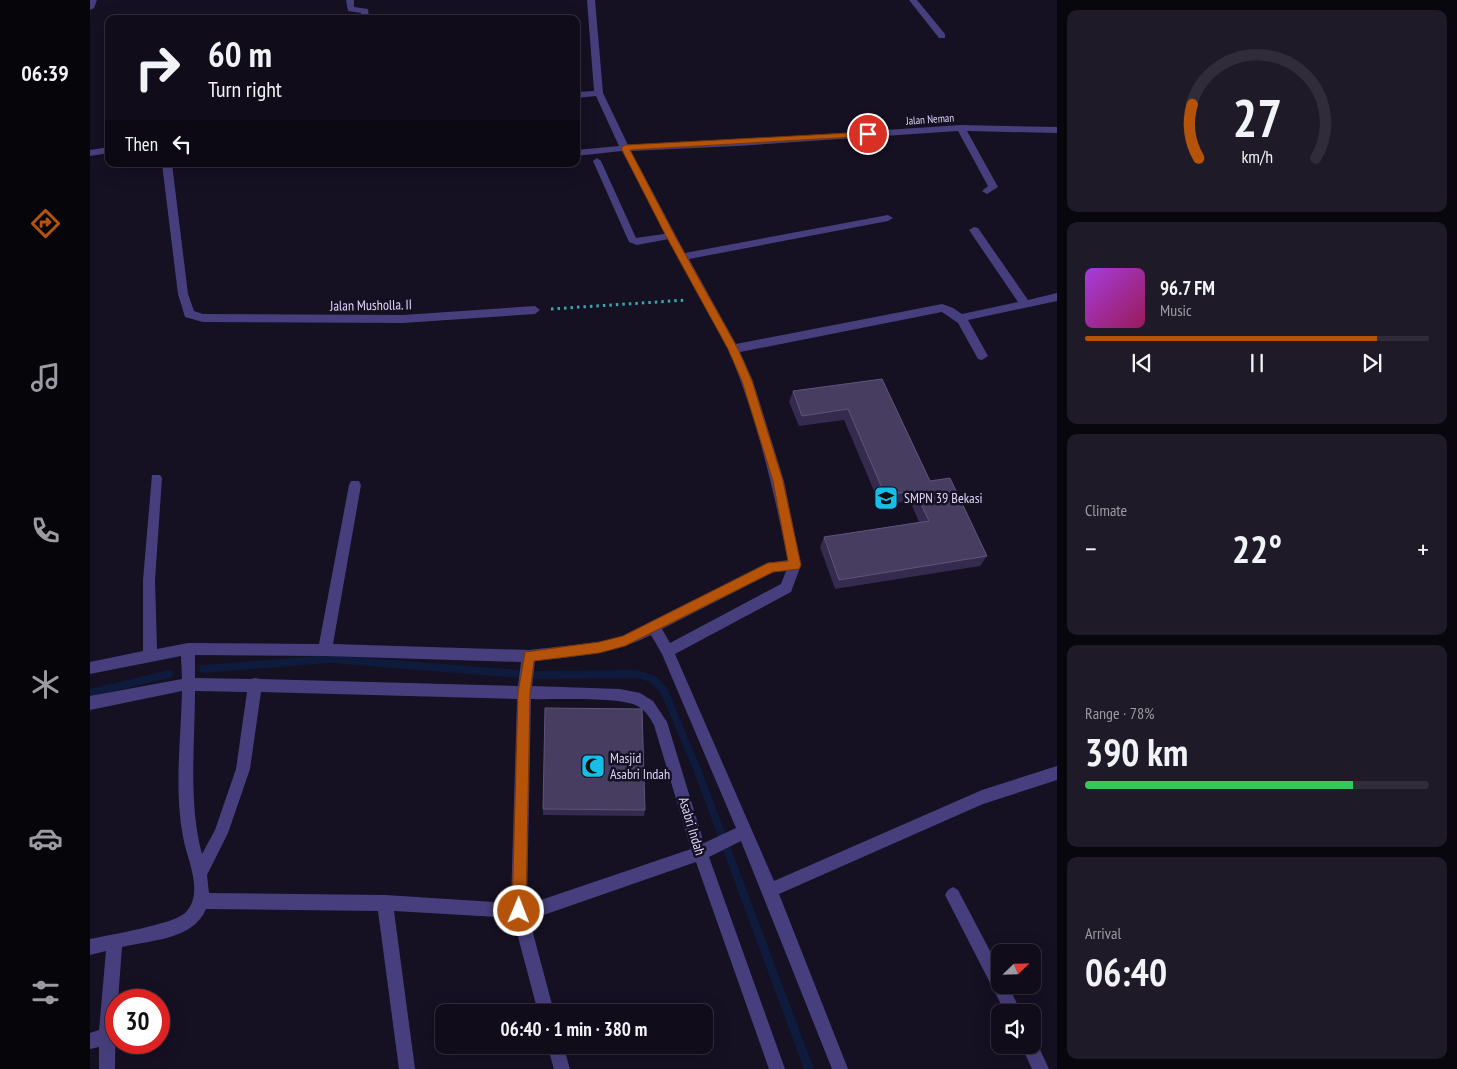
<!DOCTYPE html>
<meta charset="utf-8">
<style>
body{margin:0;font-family:"PT Sans Narrow",sans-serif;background:#1e1a27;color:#f1f3f6;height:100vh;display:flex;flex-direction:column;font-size:19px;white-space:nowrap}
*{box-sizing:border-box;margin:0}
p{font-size:16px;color:#9c9ba2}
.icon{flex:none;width:28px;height:28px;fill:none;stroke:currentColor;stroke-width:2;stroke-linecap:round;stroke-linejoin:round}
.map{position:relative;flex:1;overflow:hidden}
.panel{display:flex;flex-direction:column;gap:10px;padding:10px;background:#09070e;width:400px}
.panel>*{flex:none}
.hud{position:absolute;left:15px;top:15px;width:475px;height:152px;border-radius:10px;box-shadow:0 5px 20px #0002,0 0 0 1px #302c39;background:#100c1a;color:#f1f3f6;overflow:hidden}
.needle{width:32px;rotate:67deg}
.buttons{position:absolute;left:901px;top:944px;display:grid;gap:10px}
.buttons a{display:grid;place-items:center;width:50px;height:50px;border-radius:10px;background:#100c1a;box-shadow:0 5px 20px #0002,0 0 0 1px #302c39;font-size:25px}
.speed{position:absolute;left:15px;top:989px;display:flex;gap:10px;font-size:25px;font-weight:700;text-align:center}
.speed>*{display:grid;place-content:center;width:65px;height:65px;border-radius:50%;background:#100c1a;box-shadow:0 5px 20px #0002,0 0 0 1px #302c39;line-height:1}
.speed .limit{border:8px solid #d22;background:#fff;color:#111}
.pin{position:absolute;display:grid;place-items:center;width:42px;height:42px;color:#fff;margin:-21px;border:2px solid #fff;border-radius:50%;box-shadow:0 1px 5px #0007}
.me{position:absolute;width:55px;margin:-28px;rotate:1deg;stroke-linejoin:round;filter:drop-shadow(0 0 4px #0008)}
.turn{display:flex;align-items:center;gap:18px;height:105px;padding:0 20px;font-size:22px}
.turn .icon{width:65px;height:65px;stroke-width:2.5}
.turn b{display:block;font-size:35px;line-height:42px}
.then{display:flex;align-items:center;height:48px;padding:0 20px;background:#0003;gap:10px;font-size:19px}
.big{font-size:38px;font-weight:600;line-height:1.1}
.panel .card{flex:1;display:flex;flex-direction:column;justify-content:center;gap:8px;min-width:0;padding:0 18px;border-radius:10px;background:#1e1a27}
.panel .dial{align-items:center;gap:0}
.dial svg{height:130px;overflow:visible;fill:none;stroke:#302c39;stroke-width:7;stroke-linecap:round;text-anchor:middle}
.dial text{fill:#f1f3f6;stroke:none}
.song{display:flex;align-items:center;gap:15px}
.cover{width:60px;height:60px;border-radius:8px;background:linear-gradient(135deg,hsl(280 70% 55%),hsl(330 70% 35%))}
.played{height:5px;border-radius:2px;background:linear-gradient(90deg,#b45309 85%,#302c39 85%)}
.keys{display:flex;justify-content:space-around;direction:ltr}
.heat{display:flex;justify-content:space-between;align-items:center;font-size:28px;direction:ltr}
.charge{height:8px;border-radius:4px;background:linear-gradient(90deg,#34c759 78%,#302c39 0)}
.trip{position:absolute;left:345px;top:1004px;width:278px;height:50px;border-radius:10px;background:#100c1a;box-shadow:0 5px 20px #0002,0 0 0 1px #302c39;font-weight:600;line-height:50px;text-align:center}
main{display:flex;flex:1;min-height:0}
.dock{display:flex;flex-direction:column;width:90px;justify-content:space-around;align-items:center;background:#06050a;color:#9c9ba2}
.dock .icon{width:35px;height:35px}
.dock .selected{color:#b45309}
.dock b{font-size:22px;color:#f1f3f6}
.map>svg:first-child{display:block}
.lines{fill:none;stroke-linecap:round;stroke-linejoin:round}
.stream{fill:#0e1b3d;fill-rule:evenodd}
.path{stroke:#3aa7aa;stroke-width:3;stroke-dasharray:2.5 4;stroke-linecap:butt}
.service{fill:#473f7d;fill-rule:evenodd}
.minor{fill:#473f7d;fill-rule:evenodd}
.wall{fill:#352b4e}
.building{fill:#473d61;stroke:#5e5579}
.route{fill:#b45309;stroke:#753606}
.labels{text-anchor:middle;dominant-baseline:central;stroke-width:5;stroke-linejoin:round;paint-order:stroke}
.far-street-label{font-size:11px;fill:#ddd5fb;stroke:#151022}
.street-label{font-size:14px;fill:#ddd5fb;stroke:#151022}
.poi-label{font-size:14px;fill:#ddd5fb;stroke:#151022;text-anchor:start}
</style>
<main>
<nav class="dock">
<b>06:39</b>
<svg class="icon selected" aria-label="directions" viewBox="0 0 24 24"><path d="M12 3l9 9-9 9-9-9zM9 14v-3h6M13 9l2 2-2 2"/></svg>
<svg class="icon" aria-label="music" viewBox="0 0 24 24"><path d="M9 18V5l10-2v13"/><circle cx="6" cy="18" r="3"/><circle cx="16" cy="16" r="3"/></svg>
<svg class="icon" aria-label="phone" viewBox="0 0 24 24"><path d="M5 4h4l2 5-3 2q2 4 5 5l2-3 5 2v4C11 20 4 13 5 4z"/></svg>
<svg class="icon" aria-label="climate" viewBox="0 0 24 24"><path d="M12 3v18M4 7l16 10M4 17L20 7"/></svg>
<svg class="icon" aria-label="car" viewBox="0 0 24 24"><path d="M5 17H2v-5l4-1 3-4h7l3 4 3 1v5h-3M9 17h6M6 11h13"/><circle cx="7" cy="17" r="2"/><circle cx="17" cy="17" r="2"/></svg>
<svg class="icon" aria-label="filters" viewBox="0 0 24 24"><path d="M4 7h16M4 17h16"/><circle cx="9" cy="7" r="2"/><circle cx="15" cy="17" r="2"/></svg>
</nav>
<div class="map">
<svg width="967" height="1069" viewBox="0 0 967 1069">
<rect width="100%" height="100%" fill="#151022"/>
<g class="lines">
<path class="stream" d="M 239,655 L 428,670 L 431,671 L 432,674 L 431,677 L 428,678 L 239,663 L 113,673 L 110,672 L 109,669 L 110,666 L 113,665 Z
M 79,670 L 82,671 L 83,674 L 82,677 L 79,678 L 0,697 L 0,689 Z
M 547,670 L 566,676 L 577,688 L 611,769 L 724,1069 L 714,1069 L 603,769 L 571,694 L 560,682 L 547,678 L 444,679 L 441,678 L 440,675 L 441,672 L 444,671 Z"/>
<path class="path" d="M 461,309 L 597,300"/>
<path class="service" d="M 256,0 L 264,0 L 264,7 L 278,9 L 279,19 L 271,19 L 271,13 L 258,11 Z
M 819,0 L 827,0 L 855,34 L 855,38 L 849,38 Z
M 507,158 L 511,161 L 546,238 L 581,233 L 584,234 L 584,238 L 547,245 L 539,242 L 503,161 Z"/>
<path class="minor" d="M 0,0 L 7,0 L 4,8 L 0,10 Z
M 497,0 L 505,0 L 513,93 L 538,145 L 647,140 L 871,125 L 967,127 L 967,133 L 877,131 L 908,187 L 897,194 L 892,191 L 898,186 L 868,131 L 647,146 L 541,151 L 595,253 L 798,215 L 803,218 L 798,221 L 599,259 L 646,344 L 852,304 L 863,308 L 872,314 L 928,302 L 879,230 L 884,227 L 888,228 L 938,300 L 967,293 L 967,301 L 878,320 L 898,356 L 892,360 L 888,359 L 868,323 L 852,312 L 650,352 L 663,381 L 694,481 L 711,565 L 701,592 L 585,654 L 684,881 L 892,790 L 967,766 L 967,780 L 893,804 L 689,894 L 758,1069 L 742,1069 L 651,841 L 619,857 L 695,1069 L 679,1069 L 606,862 L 445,918 L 439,918 L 464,1012 L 448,1012 L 423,918 L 304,911 L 325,1069 L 309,1069 L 288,911 L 116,909 C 103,940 61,940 32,947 L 28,1000 L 26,1000 L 25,1069 L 9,1069 L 9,1047 L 0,1049 L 0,1033 L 9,1030 L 16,951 L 0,955 L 0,939 C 19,935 84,924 95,913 C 115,893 97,860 93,837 C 84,789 91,739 92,691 L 0,710 L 0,696 L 92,679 L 91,656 L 0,674 L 0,662 L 53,651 L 53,580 L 62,475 L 70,475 L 72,478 L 65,580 L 67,649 L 98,643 L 229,644 L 259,485 L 261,481 L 269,481 L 271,485 L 243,644 L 439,650 L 509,642 L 532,636 L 677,563 L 698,560 C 683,488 667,417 638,349 L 532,151 L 486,156 L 486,150 L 529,146 L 506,96 L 486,98 L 486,92 L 504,91 ZM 696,571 L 691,584 L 580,643 L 572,629 L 684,572 ZM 561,635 L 572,654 L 646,828 L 614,843 L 577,722 L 563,701 L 550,693 L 530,689 L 442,686 L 445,661 C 488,656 521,655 561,635 ZM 105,655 L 235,656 L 431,662 L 428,686 L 170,679 L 165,678 L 161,679 L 105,678 ZM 105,691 L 157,692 L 146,769 L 125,830 L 112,854 C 98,801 105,745 105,691 ZM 171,692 L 427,699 L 421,903 L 295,895 L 119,893 L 117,875 L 138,833 L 160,769 ZM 441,699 C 463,700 533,696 549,707 C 556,711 560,718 564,725 L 601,849 L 445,902 L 437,903 Z
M 19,147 L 19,153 L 0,156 L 0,150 Z
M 72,164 L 82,164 L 98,294 L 104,311 L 113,314 L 313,315 L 445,306 L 450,310 L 445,314 L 313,323 L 113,322 L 95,317 L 88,294 Z
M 863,887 L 868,890 L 910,970 L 910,985 L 918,985 L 931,1012 L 915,1012 L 855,895 L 858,890 Z
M 942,1038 L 945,1039 L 959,1069 L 942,1069 L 931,1045 L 942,1045 Z
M 457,1045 L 473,1045 L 480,1069 L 464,1069 Z"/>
</g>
<path class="wall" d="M 792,379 L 840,481 L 897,556 L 890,566 L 745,589 L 730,547 L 734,537 L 829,522 L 820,501 L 790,505 L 754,420 L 709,426 L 699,402 L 703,391 Z
M 453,809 L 555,810 L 554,816 L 453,815 Z"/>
<path class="building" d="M 792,379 L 840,481 L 860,478 L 897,556 L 749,580 L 734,537 L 839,521 L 825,491 L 795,495 L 758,409 L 712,416 L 703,391 Z
M 455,708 L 552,709 L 555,810 L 453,809 Z"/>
<path class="route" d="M 778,132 L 780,132 L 780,136 L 540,150 L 585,236 L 648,349 L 662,381 L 693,481 L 711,565 L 709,569 L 683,572 L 535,646 L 509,653 L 444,661 L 440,693 L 436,911 L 434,916 L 429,918 L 424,916 L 422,911 L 428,693 L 435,652 L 509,642 L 533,636 L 678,563 L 698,561 L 683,481 L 652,381 L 638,349 L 576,236 L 531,148 L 535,145 Z"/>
<defs>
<g id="school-square" transform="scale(1.25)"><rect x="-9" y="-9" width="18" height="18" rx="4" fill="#15bfe7" stroke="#151022"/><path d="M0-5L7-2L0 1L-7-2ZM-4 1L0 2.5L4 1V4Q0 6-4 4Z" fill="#111"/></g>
<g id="mosque-square" transform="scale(1.25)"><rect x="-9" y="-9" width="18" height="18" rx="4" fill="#15bfe7" stroke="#151022"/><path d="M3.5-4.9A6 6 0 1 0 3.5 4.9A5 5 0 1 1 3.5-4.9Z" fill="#111"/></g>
</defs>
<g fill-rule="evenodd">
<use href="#school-square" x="796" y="498"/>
<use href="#mosque-square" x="503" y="766"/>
</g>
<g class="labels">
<g class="far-street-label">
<text transform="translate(840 119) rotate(-4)">Jalan Neman</text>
</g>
<g class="street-label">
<text transform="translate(281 305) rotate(-1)">Jalan Musholla. II</text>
<text transform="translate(602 826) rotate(73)">Asabri Indah</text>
</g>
<g class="poi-label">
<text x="814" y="498">SMPN 39 Bekasi</text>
<text x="520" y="758">Masjid<tspan x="520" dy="16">Asabri Indah</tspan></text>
</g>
</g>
</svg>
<div class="buttons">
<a><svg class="needle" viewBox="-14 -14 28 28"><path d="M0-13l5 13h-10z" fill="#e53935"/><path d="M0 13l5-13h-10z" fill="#9c9ba2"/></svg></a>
<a><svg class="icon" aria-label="sound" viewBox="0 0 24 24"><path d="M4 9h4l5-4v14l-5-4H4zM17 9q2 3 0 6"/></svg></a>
</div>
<div class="speed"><div class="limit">30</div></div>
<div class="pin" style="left:778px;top:134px;background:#d93025"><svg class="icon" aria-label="arrive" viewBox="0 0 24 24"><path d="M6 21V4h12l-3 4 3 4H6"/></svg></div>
<svg class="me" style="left:429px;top:911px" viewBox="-20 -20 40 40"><circle r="17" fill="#b45309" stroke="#fff" stroke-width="3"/><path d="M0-11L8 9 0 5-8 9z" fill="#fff"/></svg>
<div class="trip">06:40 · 1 min · 380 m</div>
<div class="hud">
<div class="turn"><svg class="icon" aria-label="right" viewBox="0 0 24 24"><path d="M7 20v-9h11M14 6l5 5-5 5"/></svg><div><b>60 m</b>Turn right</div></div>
<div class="then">Then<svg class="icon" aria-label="left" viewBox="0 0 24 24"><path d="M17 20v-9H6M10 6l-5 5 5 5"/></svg></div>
</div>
</div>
<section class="panel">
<div class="card dial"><svg viewBox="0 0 100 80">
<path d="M14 69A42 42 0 1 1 86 69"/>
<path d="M14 69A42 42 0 0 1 10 36" stroke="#b45309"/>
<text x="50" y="56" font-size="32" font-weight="700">27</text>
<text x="50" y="72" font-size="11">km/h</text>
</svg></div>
<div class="card">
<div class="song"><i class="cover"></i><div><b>96.7 FM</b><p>Music</p></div></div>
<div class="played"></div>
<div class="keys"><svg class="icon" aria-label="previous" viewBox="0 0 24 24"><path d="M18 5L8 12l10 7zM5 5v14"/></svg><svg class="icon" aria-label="pause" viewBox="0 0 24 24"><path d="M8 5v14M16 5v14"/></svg><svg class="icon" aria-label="next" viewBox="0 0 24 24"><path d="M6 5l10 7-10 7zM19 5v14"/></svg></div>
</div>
<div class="card"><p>Climate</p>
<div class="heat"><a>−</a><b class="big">22°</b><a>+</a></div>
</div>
<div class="card"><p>Range · 78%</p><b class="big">390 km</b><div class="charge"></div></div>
<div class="card"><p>Arrival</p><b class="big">06:40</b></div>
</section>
</main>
